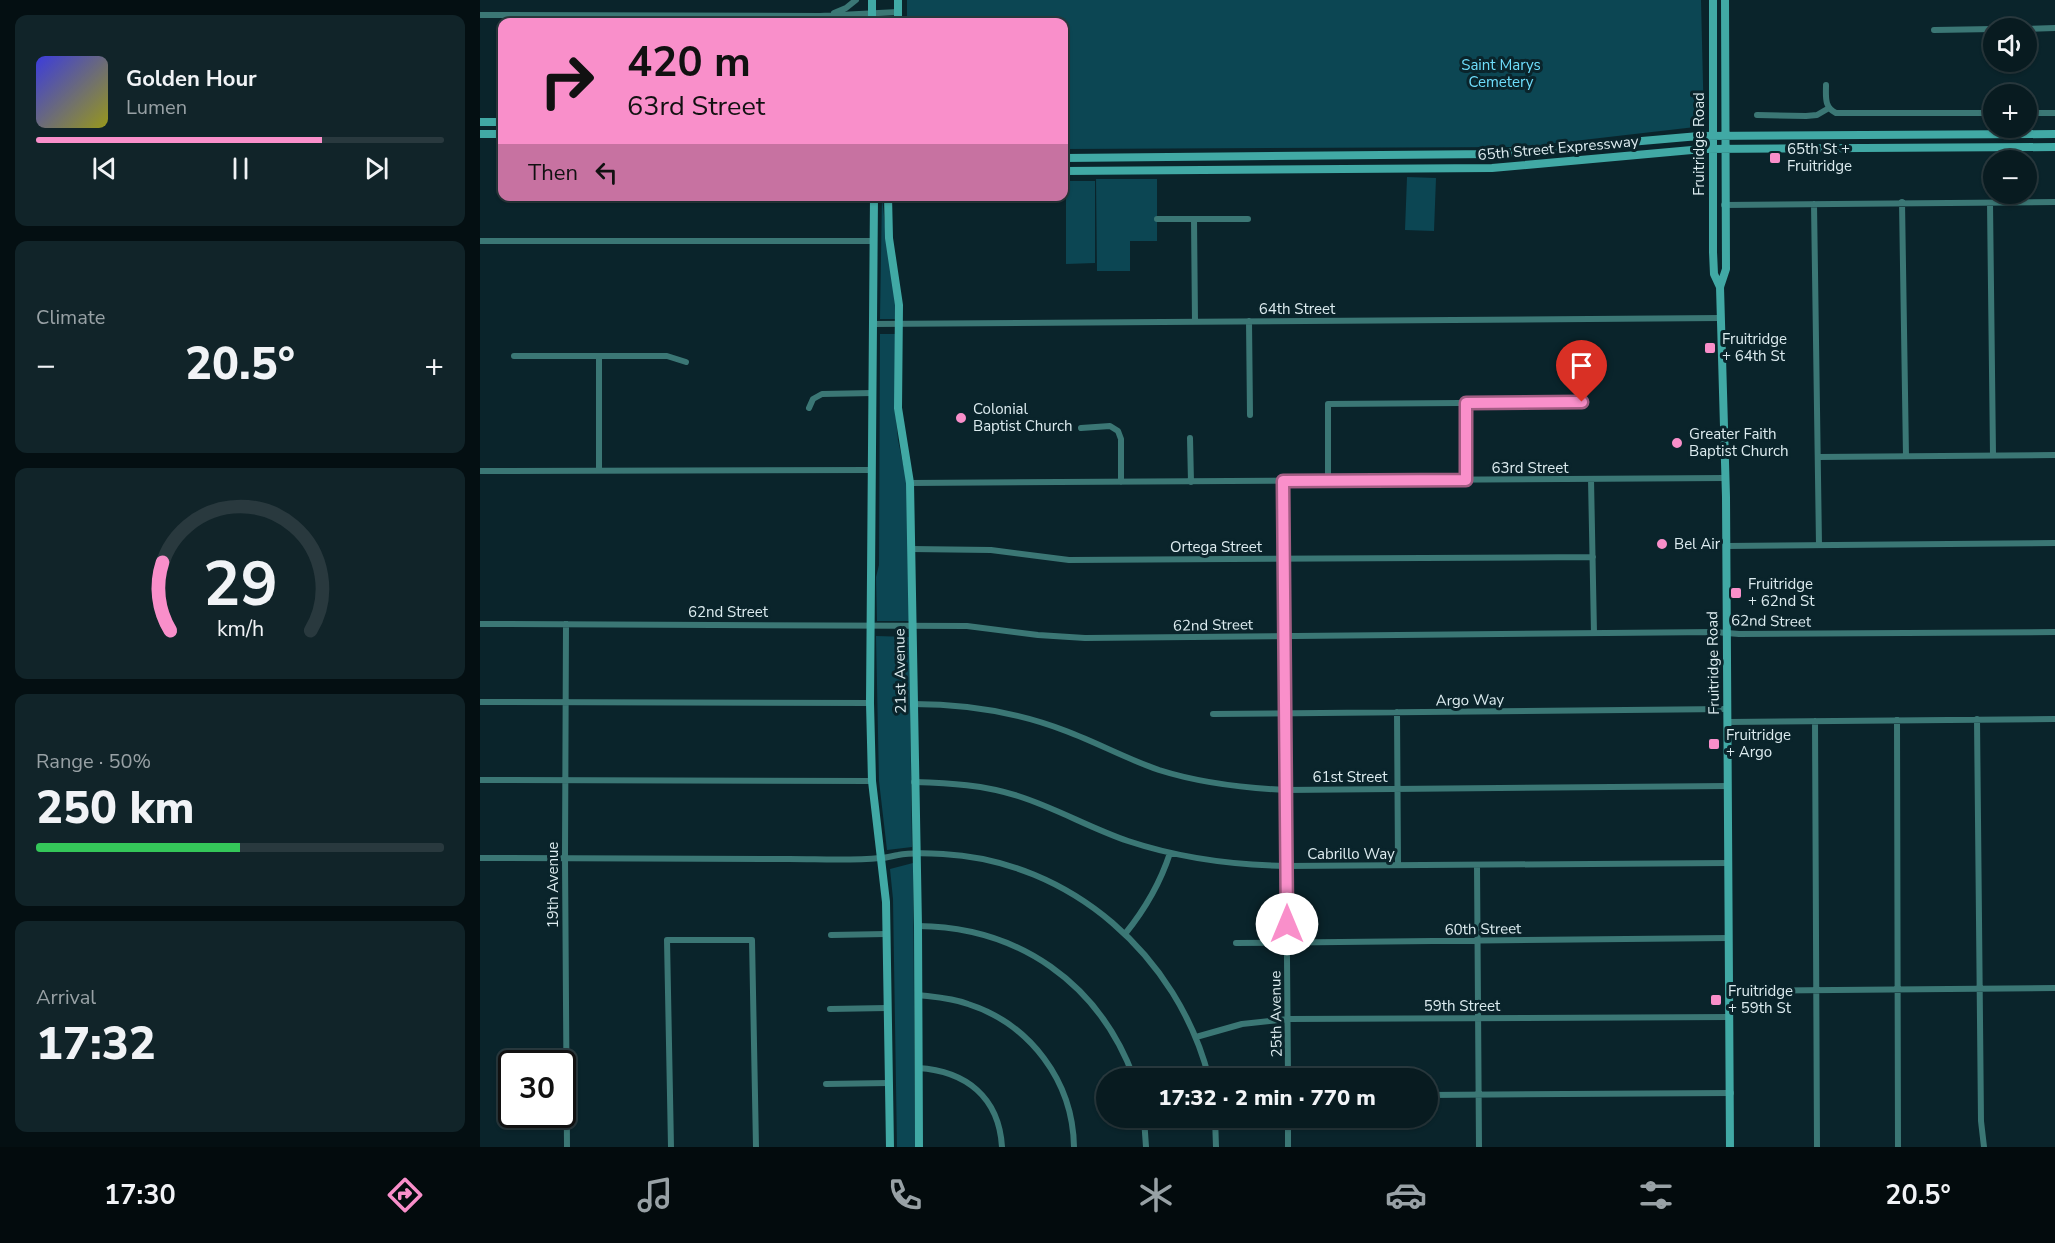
<!DOCTYPE html>
<meta charset="utf-8">
<style>
body{margin:0;font-family:"Nunito Sans",sans-serif;background:#112429;color:#f1f3f6;height:100vh;display:flex;flex-direction:column;font-size:22px;white-space:nowrap}
*{box-sizing:border-box;margin:0}
p{font-size:20px;color:#98a1a5}
.icon{flex:none;width:33px;height:33px;fill:none;stroke:currentColor;stroke-width:2;stroke-linecap:round;stroke-linejoin:round}
.map{position:relative;flex:1;overflow:hidden}
.details{display:flex;flex-direction:column;gap:15px;padding:15px;background:#040f12;width:480px}
.details>*{flex:none}
.hud{position:absolute;left:18px;top:18px;width:570px;height:183px;border-radius:12px;box-shadow:0 2px 4px #0004,0 0 0 2px #29393e;background:#f98fca;color:#111;overflow:hidden}
.fabs{position:absolute;left:1503px;top:18px;display:grid;gap:12px}
.fabs a{display:grid;place-items:center;width:54px;height:54px;border-radius:50%;background:#081b20;box-shadow:0 2px 4px #0004,0 0 0 2px #29393e;font-size:30px}
.speed{position:absolute;left:18px;top:1050px;display:flex;gap:12px;font-size:30px;font-weight:700;text-align:center}
.speed>*{display:grid;place-content:center;width:78px;height:78px;border-radius:50%;background:#081b20;box-shadow:0 2px 4px #0004,0 0 0 2px #29393e;line-height:1}
.speed .limit{border:3px solid #111;border-radius:9px;background:#fff;color:#111}
.pin{position:absolute;display:grid;place-items:center;width:51px;height:51px;color:#fff;margin:-62px -26px;border-radius:50% 50% 50% 0;rotate:-45deg;box-shadow:0 0 6px #0007}
.pin .icon{rotate:45deg}
.me{position:absolute;width:66px;margin:-33px;rotate:0deg;stroke-linejoin:round;filter:drop-shadow(0 0 4px #0008)}
.turn{display:flex;align-items:center;gap:21px;height:126px;padding:0 30px;font-size:27px}
.turn .icon{width:78px;height:78px;stroke-width:2.5}
.turn b{display:block;font-size:42px;line-height:51px}
.then{display:flex;align-items:center;height:57px;padding:0 30px;background:#0003;gap:12px;font-size:22px}
.big{font-size:45px;font-weight:800;line-height:1.1}
.details .card{flex:1;display:flex;flex-direction:column;justify-content:center;gap:9px;min-width:0;padding:0 21px;border-radius:12px;background:#112429}
.details .dial{align-items:center;gap:0}
.dial svg{height:156px;overflow:visible;fill:none;stroke:#29393e;stroke-width:7;stroke-linecap:round;text-anchor:middle}
.dial text{fill:#f1f3f6;stroke:none}
.song{display:flex;align-items:center;gap:18px}
.cover{width:72px;height:72px;border-radius:9px;background:linear-gradient(135deg,hsl(240 70% 55%),hsl(60 70% 35%))}
.played{height:6px;border-radius:3px;background:linear-gradient(90deg,#f98fca 70%,#29393e 70%)}
.keys{display:flex;justify-content:space-around;direction:ltr}
.heat{display:flex;justify-content:space-between;align-items:center;font-size:33px;direction:ltr}
.charge{height:9px;border-radius:4px;background:linear-gradient(90deg,#34c759 50%,#29393e 0)}
.trip{position:absolute;left:616px;top:1068px;width:342px;height:60px;border-radius:30px;background:#081b20;box-shadow:0 2px 4px #0004,0 0 0 2px #29393e;font-weight:800;line-height:60px;text-align:center}
.dock{display:flex;height:96px;justify-content:space-around;align-items:center;background:#030b0d;color:#98a1a5}
.dock .icon{width:42px;height:42px}
.dock .current{color:#f98fca}
.dock b{font-size:27px;color:#f1f3f6}
main{display:flex;flex:1;min-height:0}
.map>svg:first-child{display:block}
.green{fill:#0c4653}
.lines{fill:none;stroke-linecap:round;stroke-linejoin:round}
.street{stroke:#3b7775;stroke-width:6}
.secondary{stroke:#41a9a5;stroke-width:8}
.route-casing{stroke:#a25d83;stroke-width:15}
.route{stroke:#f98fca;stroke-width:10}
.poi-dot{fill:#f98fca;stroke:#0a242b;stroke-width:2}
.labels{text-anchor:middle;dominant-baseline:central;stroke-width:6;stroke-linejoin:round;paint-order:stroke}
.park-label{font-size:15px;fill:#6fdefc;stroke:#0a242b}
.street-label{font-size:15px;fill:#ddecf0;stroke:#0a242b}
.poi-label{font-size:15px;fill:#ddecf0;stroke:#0a242b;text-anchor:start}
</style>
<main>
<section class="details">
<div class="card">
<div class="song"><i class="cover"></i><div><b>Golden Hour</b><p>Lumen</p></div></div>
<div class="played"></div>
<div class="keys"><svg class="icon" aria-label="previous" viewBox="0 0 24 24"><path d="M18 5L8 12l10 7zM5 5v14"/></svg><svg class="icon" aria-label="pause" viewBox="0 0 24 24"><path d="M8 5v14M16 5v14"/></svg><svg class="icon" aria-label="next" viewBox="0 0 24 24"><path d="M6 5l10 7-10 7zM19 5v14"/></svg></div>
</div>
<div class="card"><p>Climate</p>
<div class="heat"><a>−</a><b class="big">20.5°</b><a>+</a></div>
</div>
<div class="card dial"><svg viewBox="0 0 100 80">
<path d="M14 69A42 42 0 1 1 86 69"/>
<path d="M14 69A42 42 0 0 1 10 34" stroke="#f98fca"/>
<text x="50" y="56" font-size="32" font-weight="700">29</text>
<text x="50" y="72" font-size="11">km/h</text>
</svg></div>
<div class="card"><p>Range · 50%</p><b class="big">250 km</b><div class="charge"></div></div>
<div class="card"><p>Arrival</p><b class="big">17:32</b></div>
</section>
<div class="map">
<svg width="1575" height="1147" viewBox="0 0 1575 1147">
<rect width="100%" height="100%" fill="#0a242b"/>
<path class="green" d="M 427,0 L 1221,0 L 1224,126 L 1041,147 L 584,149 L 584,22 L 427,22 Z
M 927,177 L 956,178 L 954,231 L 925,230 Z
M 616,179 L 677,179 L 677,241 L 650,241 L 650,271 L 617,271 Z
M 586,181 L 615,181 L 615,263 L 586,264 Z
M 402,196 L 407,246 L 414,286 L 416,319 L 400,319 Z
M 400,334 L 415,334 L 415,407 L 418,440 L 427,483 L 430,621 L 397,621 L 396,577 L 399,565 Z
M 396,636 L 429,637 L 432,847 L 407,850 L 399,781 Z
M 433,863 L 435,1147 L 417,1147 L 413,899 L 410,869 Z"/>
<g class="lines">
<path class="street" d="M 354,13 L 366,8 L 376,0
M 0,15 L 340,16 L 418,12
M 350,18 L 365,22
M 1546,29 L 1575,28
M 1454,30 L 1514,29
M 1346,85 C 1346,97 1344,107 1356,113 L 1514,113
M 1546,113 L 1575,113
M 1277,115 L 1326,116 L 1337,115 L 1349,108
M 1422,202 L 1426,456
M 1510,203 L 1513,455
M 1334,204 L 1339,545
M 1244,205 L 1575,202
M 677,219 L 768,219
M 714,219 L 715,322
M 0,241 L 393,241
M 769,321 L 770,415
M 393,324 L 1241,318
M 34,356 L 187,356 L 206,362
M 119,356 L 119,470
M 986,403 L 986,480
M 329,408 L 333,399 L 342,394 L 393,393
M 601,428 L 630,426 L 638,431 L 641,439 L 641,482
M 710,438 L 711,482
M 1338,457 L 1575,455
M 0,471 L 392,470
M 1111,479 L 1114,633
M 803,481 L 808,1078
M 848,481 L 848,404 L 1102,402
M 430,483 L 1245,478
M 1246,546 L 1575,543
M 431,549 L 511,550 L 589,560 L 1113,557
M 0,624 L 487,626 L 558,635 L 605,638 L 1235,632 L 1259,634 L 1575,632
M 86,624 L 85,858 L 87,1147
M 0,702 L 390,703
M 433,704 C 486,704 537,712 586,731 C 618,743 647,759 679,770 C 720,783 763,788 806,790 L 1248,786
M 917,712 L 918,865
M 733,714 L 1247,709
M 1497,719 L 1501,1121 L 1504,1147
M 1417,720 L 1418,1147
M 1335,721 L 1337,1147
M 1248,722 L 1575,719
M 0,780 L 392,781
M 434,782 C 470,783 504,785 538,796 C 576,808 610,828 648,841 C 699,858 753,865 806,866 L 1249,863
M 0,858 C 103,858 206,859 309,859 C 339,859 370,861 400,858 C 406,858 412,856 418,855 C 432,852 448,853 463,854 C 591,861 698,956 729,1078
M 997,865 L 999,1147
M 438,926 C 539,927 619,983 654,1078
M 645,934 C 666,908 680,884 690,853
M 351,935 L 406,934
M 756,943 L 1249,938
M 1250,991 L 1575,988
M 438,995 C 454,997 472,998 488,1004 C 550,1024 593,1081 594,1147
M 350,1009 L 407,1008
M 716,1037 L 762,1024 L 808,1019 L 1250,1017
M 438,1068 C 486,1071 519,1097 522,1147
M 346,1084 L 409,1083
M 948,1095 L 1251,1093
M 664,1118 L 666,1147
M 735,1118 L 736,1147
M 808,1118 L 808,1147
M 191,1147 L 187,940 L 272,940 L 276,1147"/>
<path class="secondary" d="M 1233,0 L 1233,252 L 1234,274 L 1240,287
M 1245,0 L 1246,269 L 1240,287 L 1246,497 L 1250,1147
M 392,22 L 392,0
M 418,22 L 418,0
M 0,122 L 22,122
M 0,134 L 22,134
M 584,158 L 1013,154 L 1219,136 L 1575,134
M 584,171 L 1012,168 L 1223,149 L 1575,147
M 394,196 L 390,703 L 392,781 L 406,902 L 410,1147
M 408,196 L 409,238 L 419,305 L 418,408 L 430,483 L 438,926 L 439,1147"/>
</g>
<g class="lines">
<g class="route-casing">
<path id="route" d="M 807,924 L 803,481 L 986,480 L 986,403 L 1102,402"/>
</g>
<use href="#route" class="route"/>
</g>
<g class="poi-dot">
<rect x="1289" y="152" width="12" height="12" rx="3"/>
<rect x="1224" y="342" width="12" height="12" rx="3"/>
<circle cx="481" cy="418" r="6"/>
<circle cx="1197" cy="443" r="6"/>
<circle cx="1182" cy="544" r="6"/>
<rect x="1250" y="587" width="12" height="12" rx="3"/>
<rect x="1228" y="738" width="12" height="12" rx="3"/>
<rect x="1230" y="994" width="12" height="12" rx="3"/>
</g>
<g class="labels">
<g class="park-label">
<text x="1021" y="65">Saint Marys<tspan x="1021" dy="17">Cemetery</tspan></text>
</g>
<g class="street-label">
<text transform="translate(1219 144) rotate(-90)">Fruitridge Road</text>
<text transform="translate(1078 148) rotate(-5)">65th Street Expressway</text>
<text x="817" y="309">64th Street</text>
<text x="1050" y="468">63rd Street</text>
<text x="736" y="547">Ortega Street</text>
<text x="248" y="612">62nd Street</text>
<text transform="translate(1291 621) rotate(1)">62nd Street</text>
<text transform="translate(733 625) rotate(-1)">62nd Street</text>
<text transform="translate(1233 663) rotate(-91)">Fruitridge Road</text>
<text transform="translate(420 671) rotate(-91)">21st Avenue</text>
<text transform="translate(990 700) rotate(-1)">Argo Way</text>
<text x="870" y="777">61st Street</text>
<text x="871" y="854">Cabrillo Way</text>
<text transform="translate(73 885) rotate(-90)">19th Avenue</text>
<text transform="translate(1003 929) rotate(-1)">60th Street</text>
<text x="982" y="1006">59th Street</text>
<text transform="translate(796 1014) rotate(-91)">25th Avenue</text>
</g>
<g class="poi-label">
<text x="1307" y="149">65th St +<tspan x="1307" dy="17">Fruitridge</tspan></text>
<text x="1242" y="339">Fruitridge<tspan x="1242" dy="17">+ 64th St</tspan></text>
<text x="493" y="409">Colonial<tspan x="493" dy="17">Baptist Church</tspan></text>
<text x="1209" y="434">Greater Faith<tspan x="1209" dy="17">Baptist Church</tspan></text>
<text x="1194" y="544">Bel Air</text>
<text x="1268" y="584">Fruitridge<tspan x="1268" dy="17">+ 62nd St</tspan></text>
<text x="1246" y="735">Fruitridge<tspan x="1246" dy="17">+ Argo</tspan></text>
<text x="1248" y="991">Fruitridge<tspan x="1248" dy="17">+ 59th St</tspan></text>
</g>
</g>
</svg>
<div class="fabs">
<a><svg class="icon" aria-label="sound" viewBox="0 0 24 24"><path d="M4 9h4l5-4v14l-5-4H4zM17 9q2 3 0 6"/></svg></a>
<a>+</a>
<a>−</a>
</div>
<div class="speed"><div class="limit">30</div></div>
<div class="pin" style="left:1102px;top:402px;background:#d93025"><svg class="icon" aria-label="arrive" viewBox="0 0 24 24"><path d="M6 21V4h12l-3 4 3 4H6"/></svg></div>
<svg class="me" style="left:807px;top:924px" viewBox="-20 -20 40 40"><circle r="19" fill="#fff"/><path d="M0-13L10 11 0 6-10 11z" fill="#f98fca"/></svg>
<div class="trip">17:32 · 2 min · 770 m</div>
<div class="hud">
<div class="turn"><svg class="icon" aria-label="right" viewBox="0 0 24 24"><path d="M7 20v-9h11M14 6l5 5-5 5"/></svg><div><b>420 m</b>63rd Street</div></div>
<div class="then">Then<svg class="icon" aria-label="left" viewBox="0 0 24 24"><path d="M17 20v-9H6M10 6l-5 5 5 5"/></svg></div>
</div>
</div>
</main>
<nav class="dock">
<b>17:30</b>
<svg class="icon current" aria-label="directions" viewBox="0 0 24 24"><path d="M12 3l9 9-9 9-9-9zM9 14v-3h6M13 9l2 2-2 2"/></svg>
<svg class="icon" aria-label="music" viewBox="0 0 24 24"><path d="M9 18V5l10-2v13"/><circle cx="6" cy="18" r="3"/><circle cx="16" cy="16" r="3"/></svg>
<svg class="icon" aria-label="phone" viewBox="0 0 24 24"><path d="M5 4h4l2 5-3 2q2 4 5 5l2-3 5 2v4C11 20 4 13 5 4z"/></svg>
<svg class="icon" aria-label="climate" viewBox="0 0 24 24"><path d="M12 3v18M4 7l16 10M4 17L20 7"/></svg>
<svg class="icon" aria-label="car" viewBox="0 0 24 24"><path d="M5 17H2v-5l4-1 3-4h7l3 4 3 1v5h-3M9 17h6M6 11h13"/><circle cx="7" cy="17" r="2"/><circle cx="17" cy="17" r="2"/></svg>
<svg class="icon" aria-label="filters" viewBox="0 0 24 24"><path d="M4 7h16M4 17h16"/><circle cx="9" cy="7" r="2"/><circle cx="15" cy="17" r="2"/></svg>
<b>20.5°</b>
</nav>
